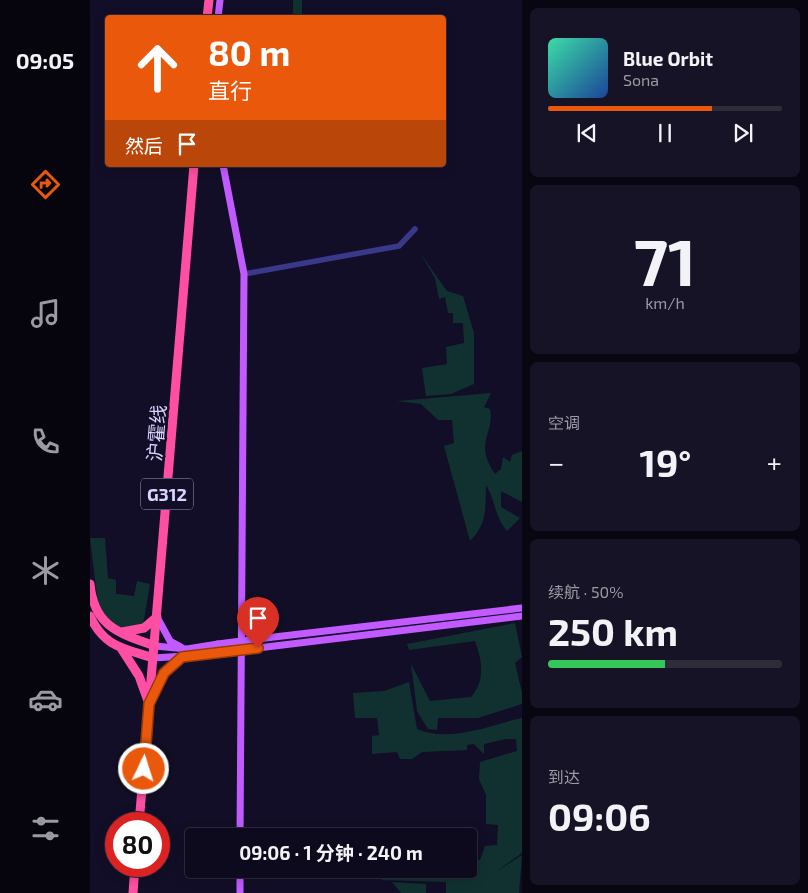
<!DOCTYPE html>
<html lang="zh">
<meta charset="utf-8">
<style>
body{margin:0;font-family:"Exo 2","Noto Sans SC",sans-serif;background:#171326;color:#f1f3f6;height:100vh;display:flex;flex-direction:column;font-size:19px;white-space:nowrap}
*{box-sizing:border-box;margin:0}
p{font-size:16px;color:#9b9aa4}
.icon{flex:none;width:28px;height:28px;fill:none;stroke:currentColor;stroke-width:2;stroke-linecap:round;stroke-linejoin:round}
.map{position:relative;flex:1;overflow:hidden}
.sheet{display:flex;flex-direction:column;gap:8px;padding:8px;background:#080610;width:286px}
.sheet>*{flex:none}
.hud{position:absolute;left:15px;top:15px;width:341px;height:152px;border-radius:5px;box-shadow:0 2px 12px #0003,0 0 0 1px #2e2b3b;background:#ea580c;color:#fff;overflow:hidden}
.speed{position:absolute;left:15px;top:812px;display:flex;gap:10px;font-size:25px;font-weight:700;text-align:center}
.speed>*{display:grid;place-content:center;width:65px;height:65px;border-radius:50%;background:#0e0a1d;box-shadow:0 2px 12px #0003,0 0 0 1px #2e2b3b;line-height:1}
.speed .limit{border:8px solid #d22;background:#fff;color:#111}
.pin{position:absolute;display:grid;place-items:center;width:42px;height:42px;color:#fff;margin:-51px -21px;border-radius:50% 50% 50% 0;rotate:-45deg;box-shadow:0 0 5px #0007}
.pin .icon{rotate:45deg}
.me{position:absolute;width:55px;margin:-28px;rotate:4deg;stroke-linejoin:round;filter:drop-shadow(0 0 4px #0008)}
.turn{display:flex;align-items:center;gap:18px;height:105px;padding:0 20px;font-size:22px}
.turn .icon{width:65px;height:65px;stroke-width:2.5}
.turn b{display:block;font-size:35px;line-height:42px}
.then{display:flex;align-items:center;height:48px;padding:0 20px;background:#0003;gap:10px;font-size:19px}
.big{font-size:38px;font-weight:700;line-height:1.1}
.sheet .tile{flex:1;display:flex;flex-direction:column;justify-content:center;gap:8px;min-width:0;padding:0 18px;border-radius:8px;background:#171326}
.sheet .dial{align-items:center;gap:0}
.dial b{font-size:65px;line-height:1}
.song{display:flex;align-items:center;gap:15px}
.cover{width:60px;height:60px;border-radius:8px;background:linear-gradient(135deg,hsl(160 70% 55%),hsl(220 70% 35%))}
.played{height:5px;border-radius:2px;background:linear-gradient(90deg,#ea580c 70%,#2e2b3b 70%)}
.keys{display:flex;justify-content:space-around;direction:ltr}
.heat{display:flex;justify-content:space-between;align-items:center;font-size:28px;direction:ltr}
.charge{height:8px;border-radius:4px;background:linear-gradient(90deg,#34c759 50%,#2e2b3b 0)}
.trip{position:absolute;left:95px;top:828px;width:292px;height:50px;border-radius:5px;background:#0e0a1d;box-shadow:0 2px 12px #0003,0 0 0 1px #2e2b3b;font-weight:700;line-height:50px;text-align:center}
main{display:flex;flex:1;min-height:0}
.tabs{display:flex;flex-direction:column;width:90px;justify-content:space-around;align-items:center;background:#06040c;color:#9b9aa4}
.tabs .icon{width:35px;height:35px}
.tabs .on{color:#ea580c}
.tabs b{font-size:22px;color:#f1f3f6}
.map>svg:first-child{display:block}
.green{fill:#113130}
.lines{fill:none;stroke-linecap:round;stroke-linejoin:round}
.minor{stroke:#3a3888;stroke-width:5.5}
.major{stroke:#c15bff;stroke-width:7}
.highway{stroke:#ff4fa4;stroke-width:9}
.major-bridge{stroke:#c15bff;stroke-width:7}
.route-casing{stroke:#983908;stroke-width:12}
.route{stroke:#ea580c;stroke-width:9}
.labels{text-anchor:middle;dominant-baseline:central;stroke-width:5;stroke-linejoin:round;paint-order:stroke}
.shield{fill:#120e27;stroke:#9d99be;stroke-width:1}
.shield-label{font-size:18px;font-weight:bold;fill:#d9d4ff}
.street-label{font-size:19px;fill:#d9d4ff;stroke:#120e27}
</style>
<main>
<nav class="tabs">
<b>09:05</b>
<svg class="icon on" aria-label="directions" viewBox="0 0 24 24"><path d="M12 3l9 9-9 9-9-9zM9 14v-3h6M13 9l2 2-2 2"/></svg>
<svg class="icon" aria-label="music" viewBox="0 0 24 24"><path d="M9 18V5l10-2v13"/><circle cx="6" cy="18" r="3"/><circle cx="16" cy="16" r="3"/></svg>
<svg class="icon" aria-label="phone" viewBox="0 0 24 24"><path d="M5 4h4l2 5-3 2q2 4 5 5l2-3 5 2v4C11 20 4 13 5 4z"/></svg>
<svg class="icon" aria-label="climate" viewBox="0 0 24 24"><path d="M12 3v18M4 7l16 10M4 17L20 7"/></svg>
<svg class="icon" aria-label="car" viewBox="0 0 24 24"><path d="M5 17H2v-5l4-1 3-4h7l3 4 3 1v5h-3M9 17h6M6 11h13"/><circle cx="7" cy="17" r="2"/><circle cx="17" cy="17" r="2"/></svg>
<svg class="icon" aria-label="filters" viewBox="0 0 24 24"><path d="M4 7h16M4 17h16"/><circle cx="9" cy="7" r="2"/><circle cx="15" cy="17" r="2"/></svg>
</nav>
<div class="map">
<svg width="432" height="893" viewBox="0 0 432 893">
<rect width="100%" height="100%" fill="#120e27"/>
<path class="green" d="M 203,0 L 212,0 L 212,17 L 203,17 Z
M 330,253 L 357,291 L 373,296 L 384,333 L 384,384 L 361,394 L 336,396 L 332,368 L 357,364 L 356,347 L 374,343 L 373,323 L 363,323 L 363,313 L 358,313 L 355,297 L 349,299 L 345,278 Z
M 401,393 L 394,407 L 400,409 C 405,435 383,441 405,474 L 411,469 L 413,457 L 420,462 L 422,455 L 432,451 L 432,502 L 411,491 L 411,507 L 430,518 L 417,531 C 404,515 406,502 396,485 C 395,508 398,523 380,541 L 354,446 L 364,443 L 362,420 L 348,420 L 331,404 L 307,401 Z
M 0,538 L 15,538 L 18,578 L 26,580 L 26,594 L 44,596 L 47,581 L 60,584 L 53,625 L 37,630 L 23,627 L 8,604 Z
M 425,623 L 432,657 L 425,663 L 432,693 L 432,704 L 388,718 L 348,718 L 347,730 L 338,729 L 327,711 L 321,664 L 340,701 L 381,697 C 396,680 392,660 385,641 L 319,650 L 317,644 Z
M 319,682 L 327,729 C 361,743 399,725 432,718 L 432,853 L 404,873 L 432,855 L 429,893 L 356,893 L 356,882 L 290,880 L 311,874 L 312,869 L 379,869 L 379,860 L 390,860 L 395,846 L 407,845 L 408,825 L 396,824 L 396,795 L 389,779 L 390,762 L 427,751 L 426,739 L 416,739 L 394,744 L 394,754 L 384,744 L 377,745 L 377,750 L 332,752 L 322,759 L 310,759 L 307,752 L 282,754 L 282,736 L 289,735 L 287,718 L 265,718 L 263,693 L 294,691 Z
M 302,882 L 336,884 L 336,893 L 311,893 Z"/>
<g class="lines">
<path class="minor" d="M 154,274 L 309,246 L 325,229"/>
<path class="major" d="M 128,18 L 130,0
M 133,165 L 154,274 L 150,836
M 67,617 L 80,641 L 91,647
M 167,639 L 432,608
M 65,646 L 97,649 L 128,644
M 168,648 L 432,616
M 63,658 L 128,654
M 61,699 L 74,673 L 91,658
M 150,893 L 150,869"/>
<path class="highway" d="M 117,18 L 119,0
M 0,584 C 4,627 29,633 65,646
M 0,616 C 14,647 33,648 63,658
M 32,632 L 54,628 L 67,617
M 31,648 L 49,676 L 58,701
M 49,824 L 104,165
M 43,893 L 45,866"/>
<path class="major-bridge" d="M 128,644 L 167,639
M 128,654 L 168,648"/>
</g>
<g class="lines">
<g class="route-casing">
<path id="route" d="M 54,769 L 59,704 L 74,673 L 92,657 L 168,648"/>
</g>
<use href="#route" class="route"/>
</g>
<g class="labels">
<rect class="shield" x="51" y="478.5" width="52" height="31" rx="4"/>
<g class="shield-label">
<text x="77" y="494">G312</text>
</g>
<g class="street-label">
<text transform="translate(66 433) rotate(-85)">沪霍线</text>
</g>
</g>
</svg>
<div class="speed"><div class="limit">80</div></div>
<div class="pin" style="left:168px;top:648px;background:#d93025"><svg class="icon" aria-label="arrive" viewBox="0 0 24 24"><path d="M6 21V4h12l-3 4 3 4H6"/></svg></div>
<svg class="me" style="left:54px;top:769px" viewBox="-20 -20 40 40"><circle r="17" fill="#ea580c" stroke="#fff" stroke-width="3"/><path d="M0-11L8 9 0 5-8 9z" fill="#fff"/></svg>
<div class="trip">09:06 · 1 分钟 · 240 m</div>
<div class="hud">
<div class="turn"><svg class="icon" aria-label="ahead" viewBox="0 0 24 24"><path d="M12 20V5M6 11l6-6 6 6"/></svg><div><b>80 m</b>直行</div></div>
<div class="then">然后<svg class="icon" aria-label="arrive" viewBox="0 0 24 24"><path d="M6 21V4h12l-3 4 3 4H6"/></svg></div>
</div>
</div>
<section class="sheet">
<div class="tile">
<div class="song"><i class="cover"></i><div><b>Blue Orbit</b><p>Sona</p></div></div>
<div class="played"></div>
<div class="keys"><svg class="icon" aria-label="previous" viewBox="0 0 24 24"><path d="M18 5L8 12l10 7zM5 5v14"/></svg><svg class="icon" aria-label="pause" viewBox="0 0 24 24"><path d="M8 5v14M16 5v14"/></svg><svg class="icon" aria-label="next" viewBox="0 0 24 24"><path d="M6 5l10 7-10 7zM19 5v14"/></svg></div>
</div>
<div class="tile dial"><b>71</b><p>km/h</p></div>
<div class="tile"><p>空调</p>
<div class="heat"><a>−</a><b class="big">19°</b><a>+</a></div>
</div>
<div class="tile"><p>续航 · 50%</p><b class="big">250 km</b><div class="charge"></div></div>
<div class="tile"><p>到达</p><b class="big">09:06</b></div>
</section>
</main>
